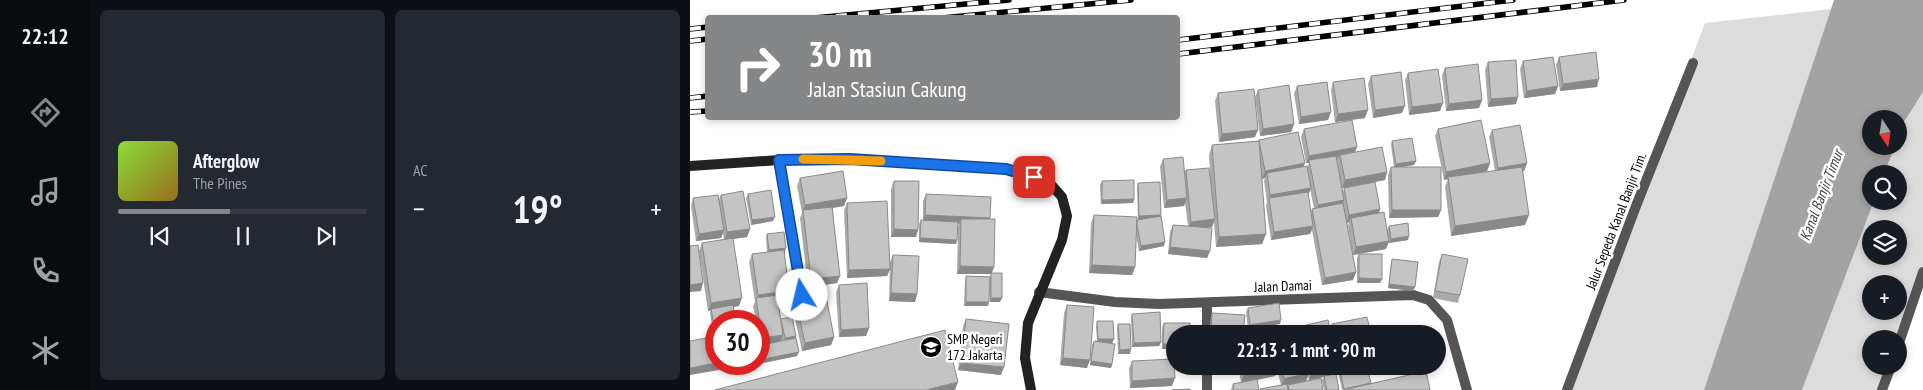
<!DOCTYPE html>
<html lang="id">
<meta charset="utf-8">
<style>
body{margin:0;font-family:"PT Sans Narrow",sans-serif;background:#242831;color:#f1f3f6;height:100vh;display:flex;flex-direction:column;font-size:19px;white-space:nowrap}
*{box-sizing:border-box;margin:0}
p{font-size:16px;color:#9ea1a6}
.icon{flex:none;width:28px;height:28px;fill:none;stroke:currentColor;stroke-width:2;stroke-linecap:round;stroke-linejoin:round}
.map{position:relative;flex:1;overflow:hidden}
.side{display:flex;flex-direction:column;gap:10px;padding:10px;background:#0d0f14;width:600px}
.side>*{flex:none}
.guide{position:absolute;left:15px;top:15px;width:475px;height:105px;border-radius:5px;box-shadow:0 2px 8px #0003;background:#858687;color:#fff;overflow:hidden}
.needle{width:32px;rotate:168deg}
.controls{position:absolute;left:1172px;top:110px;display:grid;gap:10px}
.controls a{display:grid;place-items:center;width:45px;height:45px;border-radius:50%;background:#171b24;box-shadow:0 2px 8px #0003;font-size:25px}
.speed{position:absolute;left:15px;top:310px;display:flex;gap:10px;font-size:25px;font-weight:700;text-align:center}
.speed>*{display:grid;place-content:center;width:65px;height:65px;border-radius:50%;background:#171b24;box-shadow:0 2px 8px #0003;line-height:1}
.speed .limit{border:8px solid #d22;background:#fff;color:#111}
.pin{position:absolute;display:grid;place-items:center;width:42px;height:42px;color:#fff;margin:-21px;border-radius:10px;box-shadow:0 2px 8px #0006}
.me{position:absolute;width:55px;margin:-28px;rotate:351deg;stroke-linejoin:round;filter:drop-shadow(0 0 4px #0008)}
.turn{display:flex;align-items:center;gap:18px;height:105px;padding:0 20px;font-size:22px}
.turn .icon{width:65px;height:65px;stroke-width:2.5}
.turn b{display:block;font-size:35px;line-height:42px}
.big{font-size:38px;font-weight:700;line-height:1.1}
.side .widget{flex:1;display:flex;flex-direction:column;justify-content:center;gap:8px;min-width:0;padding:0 18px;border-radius:8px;background:#242831}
.song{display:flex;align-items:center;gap:15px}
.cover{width:60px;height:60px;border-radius:8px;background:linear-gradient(135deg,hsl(90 70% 55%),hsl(40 70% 35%))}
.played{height:5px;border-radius:2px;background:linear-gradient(90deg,#858687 45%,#363941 45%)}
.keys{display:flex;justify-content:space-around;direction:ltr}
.heat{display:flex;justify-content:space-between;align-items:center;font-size:28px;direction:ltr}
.side .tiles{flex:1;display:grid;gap:10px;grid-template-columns:repeat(2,1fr)}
.trip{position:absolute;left:476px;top:325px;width:280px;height:50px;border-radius:25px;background:#171b24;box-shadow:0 2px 8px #0003;font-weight:700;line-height:50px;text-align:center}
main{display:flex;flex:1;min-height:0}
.menu{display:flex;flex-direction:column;width:90px;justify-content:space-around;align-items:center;background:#090b0e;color:#9ea1a6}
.menu .icon{width:35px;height:35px}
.menu .selected{color:#858687}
.menu b{font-size:22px;color:#f1f3f6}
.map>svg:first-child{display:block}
.green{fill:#dcdcdc;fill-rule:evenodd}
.water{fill:#a3a3a3}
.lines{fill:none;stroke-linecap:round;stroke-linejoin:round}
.street{stroke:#555;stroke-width:10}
.secondary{stroke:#222;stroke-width:10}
.rail-casing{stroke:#000;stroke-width:5.5}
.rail{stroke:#fff;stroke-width:4;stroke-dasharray:11;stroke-linecap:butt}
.wall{fill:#a9a9a9;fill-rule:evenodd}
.shaded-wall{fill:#898989}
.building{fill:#c4c4c4;stroke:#898989}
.route-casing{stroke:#114b97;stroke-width:12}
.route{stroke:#1a73e8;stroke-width:9}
.slow{stroke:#f59e0b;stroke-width:9}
.labels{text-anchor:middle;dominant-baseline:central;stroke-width:5;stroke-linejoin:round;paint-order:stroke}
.street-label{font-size:14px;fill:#000;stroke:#fff}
.poi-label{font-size:14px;fill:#000;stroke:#fff;text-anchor:start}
.water-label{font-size:15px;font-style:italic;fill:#444;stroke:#fff}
</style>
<main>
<nav class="menu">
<b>22:12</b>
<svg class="icon selected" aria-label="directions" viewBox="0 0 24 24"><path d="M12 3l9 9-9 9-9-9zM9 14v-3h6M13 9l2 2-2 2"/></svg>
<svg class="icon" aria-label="music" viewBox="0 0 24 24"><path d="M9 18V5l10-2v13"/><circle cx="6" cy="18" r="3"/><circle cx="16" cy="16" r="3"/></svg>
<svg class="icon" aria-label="phone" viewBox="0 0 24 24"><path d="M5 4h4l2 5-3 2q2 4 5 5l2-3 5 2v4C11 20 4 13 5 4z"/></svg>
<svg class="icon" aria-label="climate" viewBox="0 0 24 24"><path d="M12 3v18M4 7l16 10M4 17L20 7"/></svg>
</nav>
<section class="side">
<div class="tiles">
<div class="widget">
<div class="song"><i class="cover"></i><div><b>Afterglow</b><p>The Pines</p></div></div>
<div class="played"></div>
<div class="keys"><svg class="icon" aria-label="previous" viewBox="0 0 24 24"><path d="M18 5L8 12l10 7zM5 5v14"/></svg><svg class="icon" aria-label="pause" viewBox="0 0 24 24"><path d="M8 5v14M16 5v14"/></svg><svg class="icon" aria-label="next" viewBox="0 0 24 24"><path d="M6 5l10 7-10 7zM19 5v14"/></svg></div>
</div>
<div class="widget"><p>AC</p>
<div class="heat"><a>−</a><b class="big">19°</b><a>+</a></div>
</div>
</div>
</section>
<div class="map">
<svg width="1233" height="390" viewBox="0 0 1233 390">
<rect width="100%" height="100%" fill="#fff"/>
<path class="green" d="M 1141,9 L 1014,390 L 877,390 L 1015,23 Z
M 1233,92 L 1233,272 L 1209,339 L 1181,339 L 1181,366 L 1201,366 L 1192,390 L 1112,390 L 1184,201 L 1209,201 L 1209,174 L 1194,174 L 1205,146 L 1209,146 C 1209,125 1222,109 1233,92 ZM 1181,229 L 1209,229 L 1209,256 L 1181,256 ZM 1181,284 L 1209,284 L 1209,311 L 1181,311 Z"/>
<path class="water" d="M 1144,0 L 1233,0 L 1233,92 L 1214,122 L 1209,136 L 1209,119 L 1181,119 L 1181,146 L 1205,146 L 1194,174 L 1181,174 L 1181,201 L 1184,201 L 1112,390 L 1014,390 Z"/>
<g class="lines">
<path class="street" d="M 89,160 L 112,295
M 349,292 L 425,302 L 469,304 L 723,295 L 739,300 L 757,320 L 777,390
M 517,303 L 517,334
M 1209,343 L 1233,272
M 517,366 L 517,390
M 877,390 L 946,206 L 1003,63
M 1192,390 L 1201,366"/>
<path class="secondary" d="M 0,166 L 89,160 L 160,159 L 316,169 L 358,181 L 372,197 L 377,216 L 372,240 L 338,323 L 335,358 L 341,390"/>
<g class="rail-casing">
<path id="rail" d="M 124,18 L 319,0
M 252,18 L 441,0
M 0,29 L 18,27
M 488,40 L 823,0
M 0,41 L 18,39
M 488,54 L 934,0
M 0,98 L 18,96
M 0,112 L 18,111"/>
</g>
<use href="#rail" class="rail"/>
</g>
<path class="wall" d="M 869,57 L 907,87 L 870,91 L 866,65 Z
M 833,61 L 868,86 L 865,94 L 834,98 L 830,69 Z
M 798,62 L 826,104 L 798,107 L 795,70 Z
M 755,68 L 792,100 L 789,108 L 756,111 L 752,75 Z
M 718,73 L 750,111 L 719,115 L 715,80 Z
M 681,76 L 712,113 L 683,118 L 678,84 Z
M 643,82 L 675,118 L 645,122 L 641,90 Z
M 607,86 L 638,120 L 609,124 L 604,94 Z
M 568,90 L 604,124 L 601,132 L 570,136 L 565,97 Z
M 528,93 L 565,137 L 529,142 L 525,101 Z
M 614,129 L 667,147 L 665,152 L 697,172 L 695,180 L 652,188 L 653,192 L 654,188 L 690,209 L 689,213 L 697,230 L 699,226 L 718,240 L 699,243 L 699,242 L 696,249 L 663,255 L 658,226 L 659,222 L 657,223 L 666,272 L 663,280 L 632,285 L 622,230 L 620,234 L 581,240 L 576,206 L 577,202 L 574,181 L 575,178 L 572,179 L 571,173 L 576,234 L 572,244 L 526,247 L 524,222 L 522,227 L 516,228 L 520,251 L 517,258 L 478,254 L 480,232 L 483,225 L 498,226 L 495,202 L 494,206 L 474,208 L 470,167 L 473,159 L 494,174 L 496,170 L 520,173 L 519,155 L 522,145 L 568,141 L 569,140 L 613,167 L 617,167 L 619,163 L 616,163 L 611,137 ZM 620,189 L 624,208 L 622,209 L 621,212 L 618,195 Z
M 748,129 L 800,163 L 797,171 L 777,175 L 805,171 L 799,137 L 802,130 L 837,163 L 834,171 L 833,171 L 835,225 L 761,236 L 755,187 L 758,179 L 754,180 L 745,136 Z
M 702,141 L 726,161 L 724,165 L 712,167 L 751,210 L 748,217 L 699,218 L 698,175 L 701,167 L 704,167 L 701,145 Z
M 110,178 L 154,206 L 143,208 L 147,283 L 118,287 L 110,218 L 112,213 L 107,186 Z
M 204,181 L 228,230 L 226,237 L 201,237 L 201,189 Z
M 412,181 L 444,199 L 443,203 L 411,204 L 410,185 Z
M 448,183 L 471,215 L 474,246 L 449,251 L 446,235 L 445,267 L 442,275 L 399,273 L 401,223 L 404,215 L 448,220 L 447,187 Z
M 58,194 L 83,221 L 61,225 L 56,198 Z
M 236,194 L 299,219 L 304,267 L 302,273 L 310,302 L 300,302 L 300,278 L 298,306 L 274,306 L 275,280 L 276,276 L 300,277 L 301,274 L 267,274 L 268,227 L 269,224 L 268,224 L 267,240 L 266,244 L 229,242 L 229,224 L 231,220 L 233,220 L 233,201 Z
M 31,195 L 60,229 L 57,237 L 43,239 L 49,306 L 43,307 L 29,370 L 20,313 L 21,310 L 18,311 L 9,251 L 12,243 L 34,240 L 33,233 L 31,238 L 6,241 L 1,206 L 3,198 L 29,199 Z
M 157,203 L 200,269 L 197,276 L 157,278 L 154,211 Z
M 77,234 L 95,252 L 94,252 L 97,298 L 88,300 L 91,319 L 106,336 L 105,338 L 107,356 L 73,363 L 70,349 L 72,345 L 69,345 L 69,321 L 66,321 L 63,306 L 65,302 L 59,262 L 62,254 L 77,252 L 76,238 Z
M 669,254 L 692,279 L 690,283 L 667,283 L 667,258 Z
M 752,254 L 770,295 L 768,303 L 743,298 L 749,262 Z
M 203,255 L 227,294 L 225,302 L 199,301 L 200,262 Z
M 702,259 L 723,291 L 698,288 L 701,263 Z
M 149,285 L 179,328 L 176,336 L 149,337 L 146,292 Z
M 105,297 L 144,337 L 141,345 L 112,351 L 102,305 Z
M 377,305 L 397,368 L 370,365 L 374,313 Z
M 558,308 L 590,324 L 558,329 L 556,312 Z
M 522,313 L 553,334 L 519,334 L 521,317 Z
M 442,314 L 471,342 L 469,346 L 442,347 L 441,318 Z
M 276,319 L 311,375 L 268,370 L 273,326 Z
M 407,321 L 424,339 L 422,343 L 418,343 L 422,364 L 421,368 L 400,365 L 402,345 L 404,341 L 407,342 L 406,326 Z
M 474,323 L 500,323 L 472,349 L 472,327 Z
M 428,324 L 440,354 L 428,354 L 427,328 Z
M 642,324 L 681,334 L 584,334 L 584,333 L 610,332 L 612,326 L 640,329 Z
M 442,361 L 482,386 L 440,388 L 439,369 Z
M 528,366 L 546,366 L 544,374 L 529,375 Z
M 548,366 L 647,366 L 645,374 L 649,390 L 634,390 L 632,380 L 634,377 L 619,380 L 618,376 L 616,381 L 597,385 L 597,387 L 598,385 L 633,390 L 570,390 L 570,389 L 591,385 L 587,369 L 585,376 L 567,380 L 569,390 L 541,390 L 543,384 L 551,382 Z
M 649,367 L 681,383 L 740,390 L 652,390 L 648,371 Z"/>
<path class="shaded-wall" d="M 909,79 L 907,87 L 870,91 L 873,84 Z
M 868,86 L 865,94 L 834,98 L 837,91 Z
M 828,97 L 826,104 L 798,107 L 801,99 Z
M 792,100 L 789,108 L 756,111 L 759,104 Z
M 753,103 L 750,111 L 719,115 L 722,107 Z
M 715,106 L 712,113 L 683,118 L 685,110 Z
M 678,110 L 675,118 L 645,122 L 648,114 Z
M 641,112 L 638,120 L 609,124 L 611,117 Z
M 604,124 L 601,132 L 570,136 L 573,129 Z
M 568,130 L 565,137 L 529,142 L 532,134 Z
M 667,147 L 664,154 L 650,155 L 649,157 L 620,163 L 619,160 L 619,163 L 616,163 L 619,156 Z
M 726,161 L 724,165 L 704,168 L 706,164 Z
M 615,163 L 612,171 L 577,173 L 575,178 L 572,179 L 575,171 Z
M 800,163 L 797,171 L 754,180 L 756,172 Z
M 837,163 L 834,171 L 806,176 L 808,168 Z
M 697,172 L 695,180 L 652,188 L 655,180 Z
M 621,188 L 618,196 L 579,199 L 580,195 Z
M 157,198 L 154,206 L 113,212 L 113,210 L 112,213 L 115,205 Z
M 497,198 L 494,206 L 474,208 L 477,200 Z
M 444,199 L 443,203 L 411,204 L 412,200 Z
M 654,200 L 651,207 L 625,212 L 628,205 Z
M 690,209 L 687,217 L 661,218 L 659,222 L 656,223 L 659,215 Z
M 702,210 L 751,210 L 748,217 L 699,218 Z
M 235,215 L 300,218 L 297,225 L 271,219 L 269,224 L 232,222 Z
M 471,215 L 469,219 L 448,220 L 449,216 Z
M 839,215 L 835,225 L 761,236 L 765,226 Z
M 85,217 L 83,221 L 61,225 L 62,220 Z
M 525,219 L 522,227 L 498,229 L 501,222 Z
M 623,226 L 620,234 L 581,240 L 584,232 Z
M 60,229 L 57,237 L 34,240 L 37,232 Z
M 204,229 L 228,230 L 226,237 L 201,237 Z
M 34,230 L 31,238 L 6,241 L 9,234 Z
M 576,234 L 572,244 L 526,247 L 529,237 Z
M 719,236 L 718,240 L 699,243 L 701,239 Z
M 230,238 L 267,240 L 266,244 L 229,242 Z
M 699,241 L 696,249 L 663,255 L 666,247 Z
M 475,242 L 474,246 L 449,251 L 451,246 Z
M 480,247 L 520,251 L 517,258 L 478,254 Z
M 96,248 L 95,252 L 78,255 L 79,250 Z
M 402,265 L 445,267 L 442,275 L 399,273 Z
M 270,266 L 304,267 L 301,274 L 267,274 Z
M 200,269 L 197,276 L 157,278 L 159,270 Z
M 666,272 L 663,280 L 632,285 L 635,278 Z
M 150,276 L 147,283 L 118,287 L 121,279 Z
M 669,278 L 692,279 L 690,283 L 667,283 Z
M 13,283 L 11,291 L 0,292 L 0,285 Z
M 699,284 L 725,287 L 723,291 L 698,288 Z
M 99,291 L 97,298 L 67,302 L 66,299 L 68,295 Z
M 201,293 L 227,294 L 225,302 L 199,301 Z
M 52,298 L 49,306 L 18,311 L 21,303 Z
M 301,298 L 312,298 L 310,302 L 300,302 Z
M 276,302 L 299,302 L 298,306 L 274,306 Z
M 591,320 L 590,324 L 558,329 L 560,325 Z
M 179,328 L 176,336 L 149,337 L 151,330 Z
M 93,335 L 90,342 L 69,345 L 72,338 Z
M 106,336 L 105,340 L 94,342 L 95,338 Z
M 144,337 L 141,345 L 112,351 L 115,343 Z
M 408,339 L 424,339 L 422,343 L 407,343 Z
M 471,342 L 469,346 L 442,347 L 444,343 Z
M 473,344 L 485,344 L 485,349 L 472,349 Z
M 441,349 L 440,354 L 428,354 L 430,350 Z
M 109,352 L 107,356 L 73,363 L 74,359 Z
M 373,358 L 400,360 L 397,368 L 370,365 Z
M 401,361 L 422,364 L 421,368 L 400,365 Z
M 26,363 L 26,364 L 40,364 L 31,365 L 29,370 L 0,375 L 0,368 Z
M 271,363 L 314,367 L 311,375 L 268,370 Z
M 517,366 L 515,370 L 498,372 L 499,368 Z
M 648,367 L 645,374 L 619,380 L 622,372 Z
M 587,369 L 585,376 L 551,383 L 554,375 Z
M 546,370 L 544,374 L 529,375 L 530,371 Z
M 619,373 L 616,381 L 591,386 L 594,379 Z
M 485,378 L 482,386 L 440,388 L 442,381 Z
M 268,382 L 265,390 L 236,390 Z"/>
<path class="building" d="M 906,52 L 909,79 L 873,84 L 869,57 Z
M 863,57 L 868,86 L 837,91 L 833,61 Z
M 826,60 L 828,97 L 801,99 L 798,62 Z
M 788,64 L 792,100 L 759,104 L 755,68 Z
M 748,69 L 753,103 L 722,107 L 718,73 Z
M 711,72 L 715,106 L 685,110 L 681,76 Z
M 674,78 L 678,110 L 648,114 L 643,82 Z
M 637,82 L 641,112 L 611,117 L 607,86 Z
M 599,85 L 604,124 L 573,129 L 568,90 Z
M 564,89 L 568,130 L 532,134 L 528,93 Z
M 662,120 L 667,147 L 619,156 L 614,129 Z
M 791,120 L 800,163 L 756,172 L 748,129 Z
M 830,125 L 837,163 L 808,168 L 802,130 Z
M 608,132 L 615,163 L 575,171 L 569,140 Z
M 722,138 L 726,161 L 706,164 L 702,141 Z
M 569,141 L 576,234 L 529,237 L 522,145 Z
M 692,147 L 697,172 L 655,180 L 650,155 Z
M 646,156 L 654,200 L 628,205 L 619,160 Z
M 493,157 L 497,198 L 477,200 L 473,159 Z
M 617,166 L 621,188 L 580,195 L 577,173 Z
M 701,167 L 751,167 L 751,210 L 702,210 Z
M 832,167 L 839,215 L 765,226 L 758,177 Z
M 519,168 L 525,219 L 501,222 L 496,170 Z
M 153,171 L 157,198 L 115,205 L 110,178 Z
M 444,180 L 444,199 L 412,200 L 412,181 Z
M 204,181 L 229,181 L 228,230 L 204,229 Z
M 470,182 L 471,215 L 449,216 L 448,183 Z
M 685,182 L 690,209 L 659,215 L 654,188 Z
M 81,190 L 85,217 L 62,220 L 58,194 Z
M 53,191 L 60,229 L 37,232 L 31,195 Z
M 618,192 L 623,226 L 584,232 L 579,198 Z
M 236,194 L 301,197 L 300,218 L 235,215 Z
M 28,195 L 34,230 L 9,234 L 3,198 Z
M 197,201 L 200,269 L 159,270 L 157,203 Z
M 653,203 L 666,272 L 635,278 L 622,209 Z
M 142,207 L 150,276 L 121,279 L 113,210 Z
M 694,212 L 699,241 L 666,247 L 661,218 Z
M 404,215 L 447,217 L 445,267 L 402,265 Z
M 471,216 L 475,242 L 451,246 L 447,225 L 447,220 Z
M 271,219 L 305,219 L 304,267 L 270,266 Z
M 231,220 L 268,222 L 267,240 L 230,238 Z
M 718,223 L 719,236 L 701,239 L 699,226 Z
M 483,225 L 522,228 L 520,251 L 480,247 Z
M 94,232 L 96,248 L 79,250 L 77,234 Z
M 43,238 L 52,298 L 21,303 L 12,243 Z
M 8,245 L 13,283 L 0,285 L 0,246 Z
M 94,250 L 99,291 L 68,295 L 62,254 Z
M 669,254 L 692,254 L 692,279 L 669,278 Z
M 752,254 L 778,259 L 770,295 L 745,291 Z
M 203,255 L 229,256 L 227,294 L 201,293 Z
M 702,259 L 728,262 L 725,287 L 699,284 Z
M 301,273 L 312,273 L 312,298 L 301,298 Z
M 276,276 L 300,277 L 299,302 L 276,302 Z
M 177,283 L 179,328 L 151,330 L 149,285 Z
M 135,291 L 144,337 L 115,343 L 105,297 Z
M 87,295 L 93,335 L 72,338 L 66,298 Z
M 589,303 L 591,320 L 560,325 L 558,308 Z
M 43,305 L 46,321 L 26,321 L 26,336 L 21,309 Z
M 377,305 L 404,307 L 400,360 L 373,358 Z
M 470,312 L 471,342 L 444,343 L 442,314 Z
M 522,313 L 555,315 L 553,334 L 521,333 Z
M 102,317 L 106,336 L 95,338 L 91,319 Z
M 677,317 L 681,334 L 644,334 L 642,324 Z
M 276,319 L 319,324 L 314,367 L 271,363 Z
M 638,320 L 641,334 L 614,334 L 612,326 Z
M 407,321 L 423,321 L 424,339 L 408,339 Z
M 474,323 L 500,323 L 500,334 L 485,334 L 485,344 L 473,344 Z
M 428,324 L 440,324 L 441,349 L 430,350 Z
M 609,328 L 610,334 L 584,334 L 584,333 Z
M 255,330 L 268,382 L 236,390 L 25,390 Z
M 26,336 L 26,363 L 0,368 L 0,341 Z
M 106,338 L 109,352 L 74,359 L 71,345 Z
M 404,341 L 425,344 L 422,364 L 401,361 Z
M 484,359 L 485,378 L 442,381 L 442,361 Z
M 499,366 L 517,366 L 499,368 Z
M 530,366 L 546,366 L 546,370 L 530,371 Z
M 552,366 L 587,366 L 587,369 L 554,375 Z
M 591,366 L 618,366 L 619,373 L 594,379 Z
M 620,366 L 647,366 L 648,367 L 622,372 Z
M 653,366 L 677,366 L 681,383 L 654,389 L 649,367 Z
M 736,371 L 740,390 L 658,390 L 658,389 Z
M 646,374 L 649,390 L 637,390 L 634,376 Z
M 631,378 L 633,390 L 599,390 L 598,385 Z
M 567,379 L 569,390 L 544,390 L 543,384 Z
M 597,384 L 598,390 L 571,390 L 570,389 Z
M 500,389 L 500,390 L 482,390 Z"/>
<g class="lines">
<g class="route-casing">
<path id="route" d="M 112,295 L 89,160 L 160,159 L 316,169 L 344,177"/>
</g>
<use href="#route" class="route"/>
<path class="slow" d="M 113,159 L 191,161"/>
</g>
<defs>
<g id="school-disc" transform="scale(1.125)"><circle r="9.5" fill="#000" stroke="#fff"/><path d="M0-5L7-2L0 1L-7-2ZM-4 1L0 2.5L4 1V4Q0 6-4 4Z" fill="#fff"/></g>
</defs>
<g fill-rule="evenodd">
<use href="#school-disc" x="241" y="347"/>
</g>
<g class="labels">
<g class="street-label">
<text transform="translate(926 221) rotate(-69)">Jalur Sepeda Kanal Banjir Tim.</text>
<text transform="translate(593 286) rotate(-2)">Jalan Damai</text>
</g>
<g class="poi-label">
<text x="257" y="339">SMP Negeri<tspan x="257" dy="16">172 Jakarta</tspan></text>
</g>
<g class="water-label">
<text transform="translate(1131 195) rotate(-69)">Kanal Banjir Timur</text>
</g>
</g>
</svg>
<div class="controls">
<a><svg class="needle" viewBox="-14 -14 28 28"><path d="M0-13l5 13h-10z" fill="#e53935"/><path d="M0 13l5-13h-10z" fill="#9ea1a6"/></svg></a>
<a><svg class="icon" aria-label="search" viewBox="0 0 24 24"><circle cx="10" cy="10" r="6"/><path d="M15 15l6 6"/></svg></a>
<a><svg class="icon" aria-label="layers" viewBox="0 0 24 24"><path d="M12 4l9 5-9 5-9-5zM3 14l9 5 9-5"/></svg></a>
<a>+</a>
<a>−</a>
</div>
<div class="speed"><div class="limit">30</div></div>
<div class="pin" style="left:344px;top:177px;background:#d93025"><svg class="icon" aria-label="arrive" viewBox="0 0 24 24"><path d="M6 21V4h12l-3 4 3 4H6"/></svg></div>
<svg class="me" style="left:112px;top:295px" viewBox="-20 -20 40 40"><circle r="19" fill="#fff"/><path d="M0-13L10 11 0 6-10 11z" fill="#1a73e8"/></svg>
<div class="trip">22:13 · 1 mnt · 90 m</div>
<div class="guide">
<div class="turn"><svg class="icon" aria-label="right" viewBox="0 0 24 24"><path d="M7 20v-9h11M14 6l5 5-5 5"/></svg><div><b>30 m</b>Jalan Stasiun Cakung</div></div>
</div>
</div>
</main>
